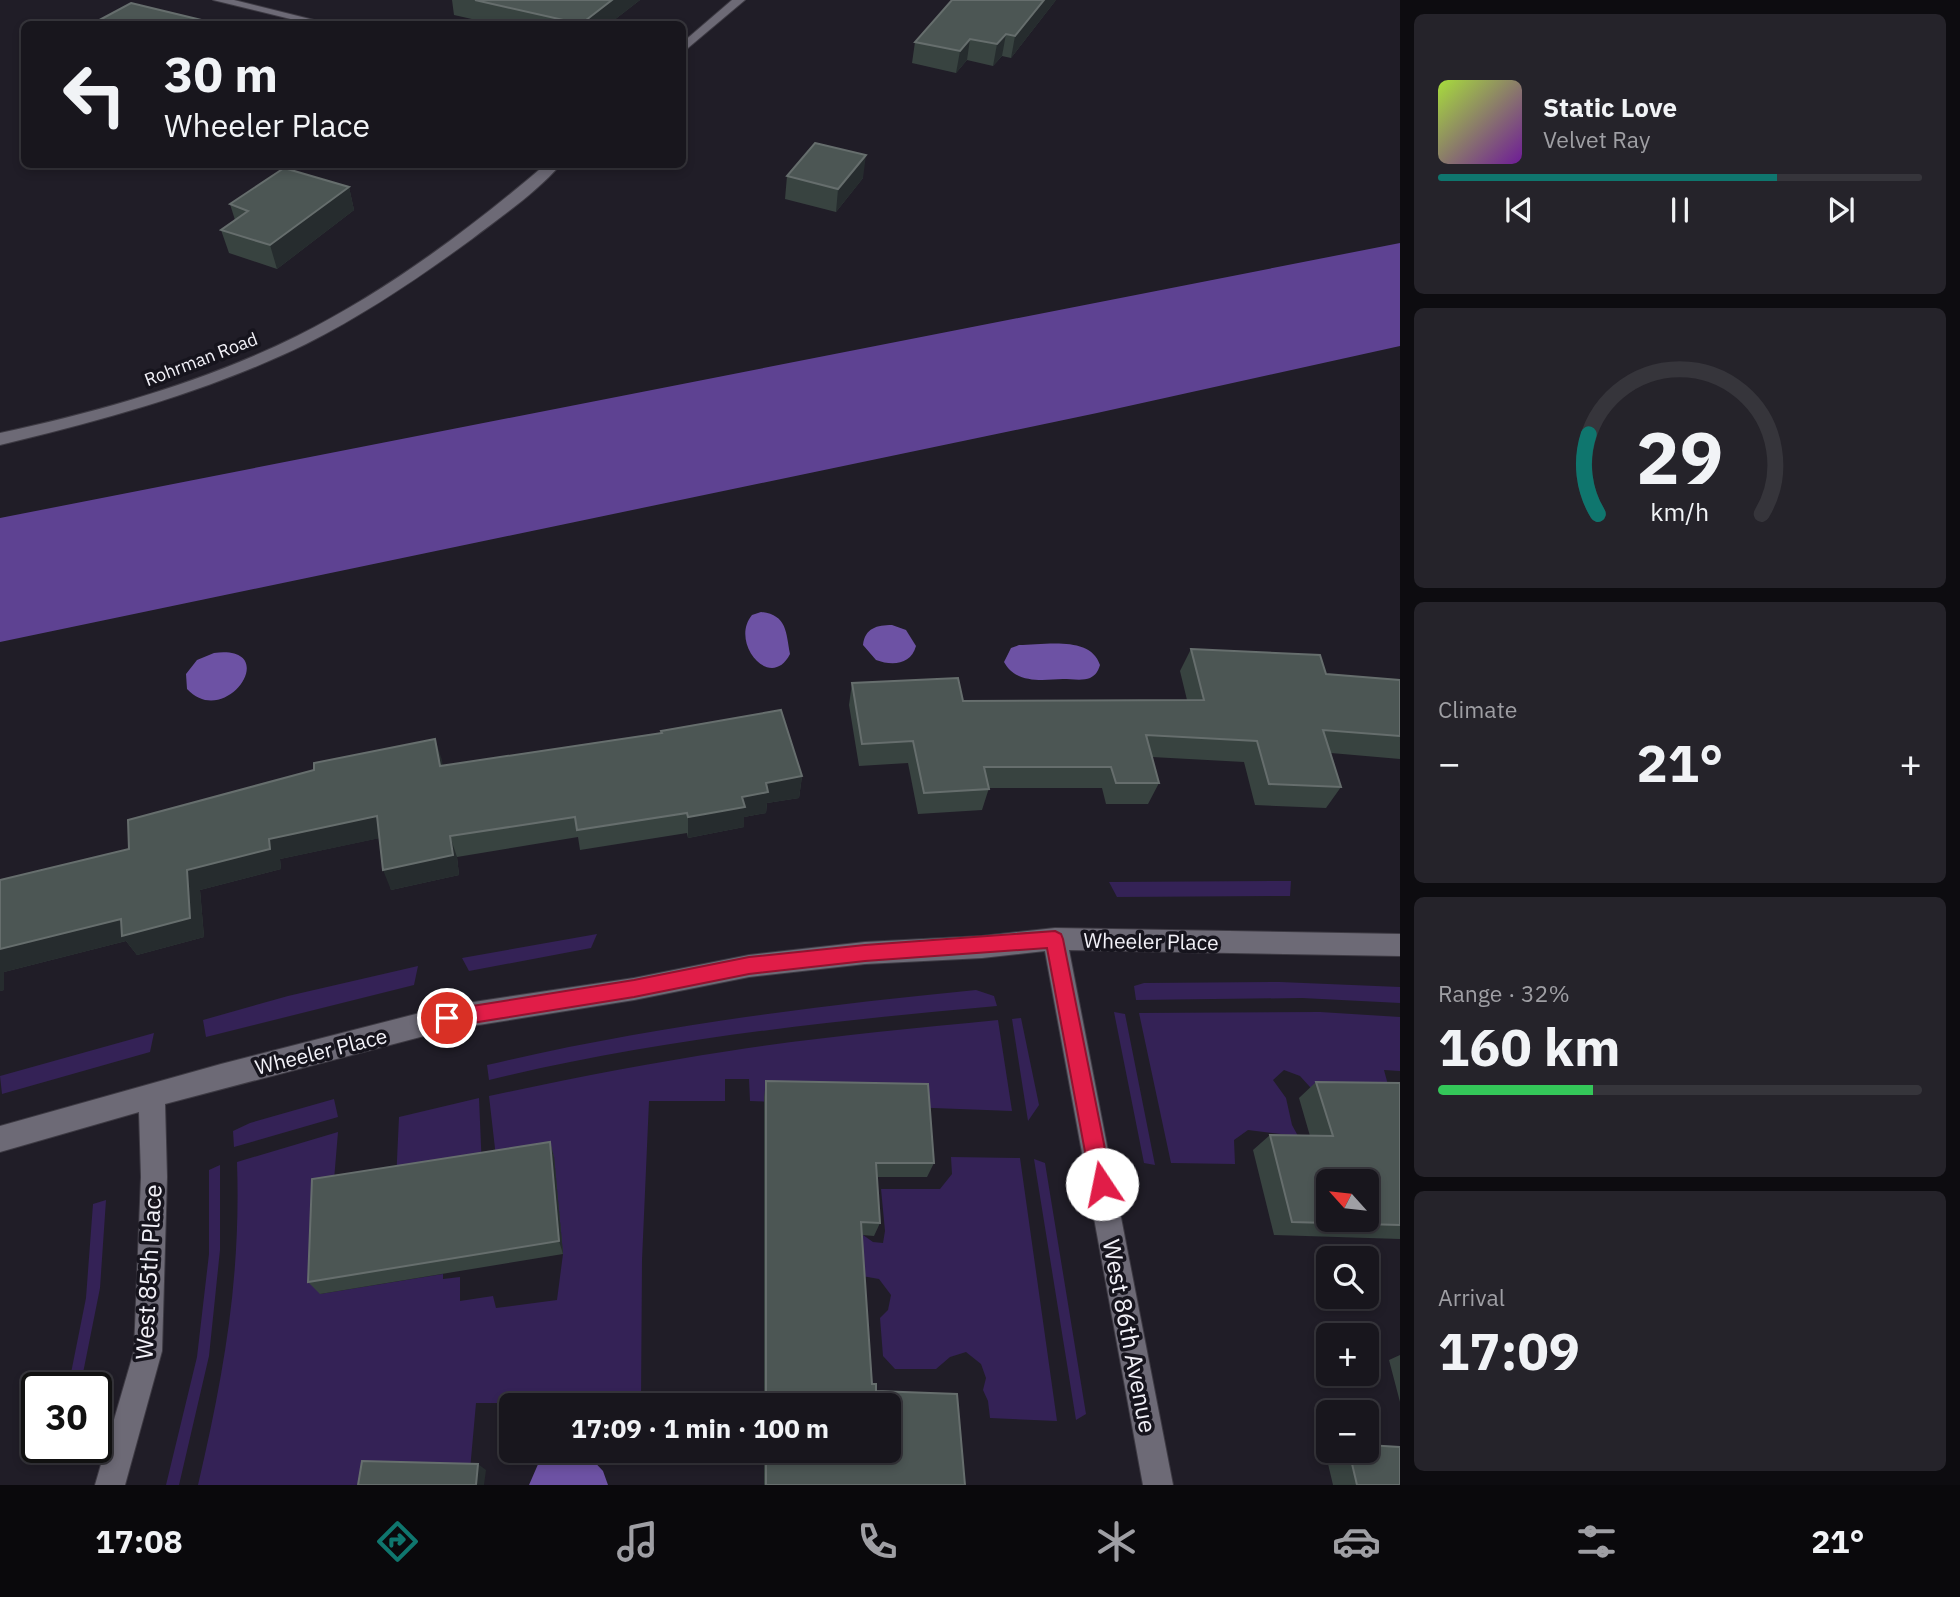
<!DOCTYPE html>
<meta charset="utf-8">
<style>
body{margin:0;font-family:"IBM Plex Sans",sans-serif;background:#25232a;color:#f1f3f6;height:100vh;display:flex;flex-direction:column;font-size:26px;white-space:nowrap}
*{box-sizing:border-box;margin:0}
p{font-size:23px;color:#9f9fa4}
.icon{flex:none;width:38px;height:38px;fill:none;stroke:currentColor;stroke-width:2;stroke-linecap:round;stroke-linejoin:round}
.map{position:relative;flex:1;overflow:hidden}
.side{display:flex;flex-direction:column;gap:14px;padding:14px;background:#0d0c10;width:560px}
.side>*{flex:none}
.top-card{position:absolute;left:21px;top:21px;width:665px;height:147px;border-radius:10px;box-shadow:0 4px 10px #0003,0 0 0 2px #36353b;background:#18161d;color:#f1f3f6;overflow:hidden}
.needle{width:46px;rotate:297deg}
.tools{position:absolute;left:1316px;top:1169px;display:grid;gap:14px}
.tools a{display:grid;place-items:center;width:63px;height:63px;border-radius:10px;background:#18161d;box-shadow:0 4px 10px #0003,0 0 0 2px #36353b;font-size:35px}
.speed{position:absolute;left:21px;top:1372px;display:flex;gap:14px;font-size:35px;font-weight:700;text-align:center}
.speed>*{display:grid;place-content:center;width:91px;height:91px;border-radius:50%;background:#18161d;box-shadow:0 4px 10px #0003,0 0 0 2px #36353b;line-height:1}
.speed .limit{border:4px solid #111;border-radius:10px;background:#fff;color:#111}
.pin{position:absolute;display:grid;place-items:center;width:60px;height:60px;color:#fff;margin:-30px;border:4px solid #fff;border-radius:50%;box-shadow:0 2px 7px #0007}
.me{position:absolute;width:77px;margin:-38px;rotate:349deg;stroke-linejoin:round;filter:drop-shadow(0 0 5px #0008)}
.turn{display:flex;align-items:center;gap:24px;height:147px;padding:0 28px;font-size:32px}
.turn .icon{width:91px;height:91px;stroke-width:2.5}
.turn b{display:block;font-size:49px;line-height:60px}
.big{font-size:52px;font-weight:800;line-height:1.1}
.side .widget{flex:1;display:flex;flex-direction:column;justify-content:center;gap:10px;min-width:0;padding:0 24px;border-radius:10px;background:#25232a}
.side .dial{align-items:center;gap:0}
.dial svg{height:182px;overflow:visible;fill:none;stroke:#36353b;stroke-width:7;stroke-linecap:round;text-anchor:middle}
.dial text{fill:#f1f3f6;stroke:none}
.song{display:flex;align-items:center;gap:21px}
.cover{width:84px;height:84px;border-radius:10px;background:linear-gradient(135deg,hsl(80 70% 55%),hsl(280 70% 35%))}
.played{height:7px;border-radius:4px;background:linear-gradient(90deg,#0f766e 70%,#36353b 70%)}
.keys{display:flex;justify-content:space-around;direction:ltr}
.heat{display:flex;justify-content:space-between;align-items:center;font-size:38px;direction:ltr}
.charge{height:10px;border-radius:5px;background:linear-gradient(90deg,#34c759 32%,#36353b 0)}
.trip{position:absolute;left:499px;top:1393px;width:402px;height:70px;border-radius:10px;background:#18161d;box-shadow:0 4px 10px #0003,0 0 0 2px #36353b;font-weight:800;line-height:70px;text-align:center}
.menu{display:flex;height:112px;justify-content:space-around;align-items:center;background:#0a090c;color:#9f9fa4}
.menu .icon{width:49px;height:49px}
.menu .selected{color:#0f766e}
.menu b{font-size:32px;color:#f1f3f6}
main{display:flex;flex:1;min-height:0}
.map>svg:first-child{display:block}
.green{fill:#342256}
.forest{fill:#5e4292}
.water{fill:#6d52a4}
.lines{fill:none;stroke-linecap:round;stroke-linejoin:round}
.minor-casing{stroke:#3d3a43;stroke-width:2}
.minor{fill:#6d6a76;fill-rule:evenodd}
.wall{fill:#384340}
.shaded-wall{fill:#262c2e}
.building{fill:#4c5654;stroke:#666e6d;stroke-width:2;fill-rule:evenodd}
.route{fill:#e11d48;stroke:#92132f;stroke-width:2}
.labels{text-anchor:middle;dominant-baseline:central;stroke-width:7;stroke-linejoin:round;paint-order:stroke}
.far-street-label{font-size:18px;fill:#f2f1f8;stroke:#16141d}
.street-label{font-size:21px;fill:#f2f1f8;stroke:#16141d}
.near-street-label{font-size:24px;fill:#f2f1f8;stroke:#16141d}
</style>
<main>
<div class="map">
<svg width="1400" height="1485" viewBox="0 0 1400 1485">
<rect width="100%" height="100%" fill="#201d27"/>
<path class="green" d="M 1291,881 L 1290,896 L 1117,897 L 1109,882 Z
M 597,934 L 591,948 L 469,971 L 462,958 Z
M 418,966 L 414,985 L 206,1037 L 203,1020 L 288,996 Z
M 1280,982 L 1400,987 L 1400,1003 L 1302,998 L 1136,1000 L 1134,986 L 1144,983 Z
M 976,990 L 994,996 L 997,1006 C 827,1021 655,1040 489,1080 L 487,1065 C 648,1027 811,1006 976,990 Z
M 1114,1012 L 1125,1014 L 1155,1165 L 1144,1163 Z
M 1320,1012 L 1400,1017 L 1400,1071 L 1384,1070 L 1392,1100 L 1320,1098 L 1300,1076 L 1284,1070 L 1273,1080 L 1286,1098 L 1292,1125 L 1298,1136 L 1248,1130 L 1234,1140 L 1235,1164 L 1171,1163 L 1139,1013 Z
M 1021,1018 L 1039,1105 L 1028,1121 L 1012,1019 Z
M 998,1020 L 1012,1111 L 750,1101 L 749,1079 L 725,1079 L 725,1101 L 649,1101 L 642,1260 L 641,1403 L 476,1403 L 470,1470 L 364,1485 L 198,1485 C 224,1373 241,1278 237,1162 L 338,1132 L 333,1192 L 323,1194 L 320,1294 L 443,1274 L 443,1279 L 460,1277 L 460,1301 L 493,1296 L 496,1308 L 557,1300 L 563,1254 L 554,1157 L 497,1166 L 489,1096 C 569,1079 649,1063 729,1051 C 818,1037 908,1029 998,1020 Z
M 154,1033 L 150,1052 L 2,1094 L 0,1076 Z
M 479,1098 L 482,1169 L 396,1182 L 399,1117 Z
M 334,1099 L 338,1117 L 234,1147 L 233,1131 L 250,1123 Z
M 951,1157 L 1020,1158 L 1057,1421 L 990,1418 L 988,1401 L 983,1390 L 986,1378 L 981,1364 L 966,1352 L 950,1357 L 936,1369 L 895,1369 L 883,1356 L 880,1318 L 888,1310 L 891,1295 L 879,1279 L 862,1276 L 815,1235 L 863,1235 L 873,1242 L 883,1243 L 885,1231 L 881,1189 L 940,1189 L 952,1174 Z
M 1034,1159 L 1045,1163 L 1086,1414 L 1076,1420 Z
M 220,1165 L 220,1250 L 209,1356 L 179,1485 L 166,1485 L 197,1357 L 209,1254 L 209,1170 Z
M 106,1200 L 100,1288 L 80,1388 L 68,1388 L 86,1298 L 93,1204 Z"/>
<path class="forest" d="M 1400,243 L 1400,346 L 1097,413 L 0,642 L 0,518 Z"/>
<path class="water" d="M 761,612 C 787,615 786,632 790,654 C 771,692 729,643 752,615 Z
M 892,625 L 906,630 L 916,646 C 911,665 892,666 876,660 L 863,645 C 865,628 877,625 892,625 Z
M 1019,645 C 1043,645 1091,635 1100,665 C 1098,671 1096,675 1090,678 C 1083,681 1071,679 1063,679 C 1042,680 1016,684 1004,662 L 1011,648 Z
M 214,653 C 284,644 226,731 187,689 L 186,674 L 197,660 Z
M 555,1451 L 586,1453 L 603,1471 L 608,1485 L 529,1485 L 539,1462 Z"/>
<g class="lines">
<g class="minor-casing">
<path id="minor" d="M 213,0 L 234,0 L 330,24 L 311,24 Z
M 732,0 L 745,0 L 682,53 L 682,43 Z
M 546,164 L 561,164 C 536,193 502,216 472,239 C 420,277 364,315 306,344 C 210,391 104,420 0,445 L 0,433 C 101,411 204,382 297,336 C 387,291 470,229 546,164 Z
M 1055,928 L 1400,934 L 1400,956 L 1069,950 L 1173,1485 L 1143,1485 L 1045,951 L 982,958 L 865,964 L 749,977 L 634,1000 L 447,1030 L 165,1104 L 167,1177 L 162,1351 L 125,1485 L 95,1485 L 134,1351 L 141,1177 L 139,1112 L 0,1152 L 0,1126 L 221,1064 L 447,1006 L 634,978 L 749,955 L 865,942 L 982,936 Z"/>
</g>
<use href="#minor" class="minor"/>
</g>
<path class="wall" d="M 452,0 L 640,0 L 609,24 L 494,24 L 454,15 Z
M 1056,0 L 1011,58 L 1002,56 L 993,66 L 967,60 L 956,73 L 912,63 L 915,42 Z
M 787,176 L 863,178 L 836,212 L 785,199 Z
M 349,187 L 354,210 L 277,269 L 229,253 L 221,230 L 235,220 L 230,204 Z
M 1191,649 L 1326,674 L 1400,680 L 1400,759 L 1331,753 L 1341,787 L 1326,808 L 1255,805 L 1244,762 L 1152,757 L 1159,783 L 1148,804 L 1106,804 L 1102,788 L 989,788 L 982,810 L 918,814 L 908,763 L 859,766 L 849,705 L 852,683 L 963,701 L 1187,700 L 1180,671 Z
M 435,739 L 442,766 L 802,776 L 799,798 L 767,803 L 766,813 L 744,817 L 744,827 L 688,838 L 687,833 L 580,850 L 578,837 L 457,857 L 459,875 L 391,890 L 379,838 L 280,859 L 281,869 L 200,890 L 204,937 L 137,955 L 126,941 L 4,972 L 4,990 L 0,991 L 0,880 L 129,849 Z
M 766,1081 L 934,1163 L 927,1177 L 877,1177 L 880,1223 L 874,1236 L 862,1235 L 872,1384 L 876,1391 L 965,1485 L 764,1485 L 764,1451 L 889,1451 L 889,1405 L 764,1405 L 764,1097 Z
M 1316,1082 L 1400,1083 L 1400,1239 L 1274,1235 L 1253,1150 L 1270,1135 L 1310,1136 L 1299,1098 Z
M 550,1142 L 554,1157 L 563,1254 L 320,1294 L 308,1282 Z
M 1400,1355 L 1400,1402 L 1389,1360 Z
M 1328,1450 L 1367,1451 L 1400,1485 L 1333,1485 L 1325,1451 Z"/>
<path class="shaded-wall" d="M 612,0 L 640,0 L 609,24 L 581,24 Z
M 1044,0 L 1056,0 L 1011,58 L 1015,36 Z
M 1006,34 L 1002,56 L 993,66 L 997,44 Z
M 970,39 L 967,60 L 956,73 L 960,51 Z
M 866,155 L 863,178 L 836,212 L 838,189 Z
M 349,187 L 354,210 L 277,269 L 270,245 Z
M 435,739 L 442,760 L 446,787 L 440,766 Z
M 802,776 L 799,798 L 767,803 L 766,813 L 744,817 L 744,827 L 688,838 L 688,817 L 742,797 L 766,783 Z
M 377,816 L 385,837 L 280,859 L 281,869 L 200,890 L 204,937 L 137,955 L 126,941 L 4,972 L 4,990 L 0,991 L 0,949 L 187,870 L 269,839 Z
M 450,836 L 457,857 L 459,875 L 391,890 L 383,870 Z
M 550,1142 L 554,1157 L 563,1254 L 559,1241 Z
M 478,1464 L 486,1470 L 484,1485 L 476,1485 Z"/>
<path class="building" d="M 475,0 L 612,0 L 581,24 Z
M 952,0 L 1044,0 L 1015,36 L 1006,34 L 997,44 L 970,39 L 960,51 L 915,42 Z
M 131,3 L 218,24 L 92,24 Z
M 815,143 L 866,155 L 838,189 L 787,176 Z
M 284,168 L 349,187 L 270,245 L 221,230 L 248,211 L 230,204 Z
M 1191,649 L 1320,655 L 1326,674 L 1400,680 L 1400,736 L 1323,730 L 1341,787 L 1269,784 L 1257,741 L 1146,735 L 1159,783 L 1116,783 L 1111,767 L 984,767 L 989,789 L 924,793 L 913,741 L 862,744 L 852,683 L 958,678 L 963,701 L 1204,700 Z
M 781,710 L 802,776 L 766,783 L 768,792 L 742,797 L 745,807 L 688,817 L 687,813 L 577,830 L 575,817 L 450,836 L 453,855 L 383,870 L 377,816 L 269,839 L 270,849 L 187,870 L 190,918 L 122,936 L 121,919 L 0,949 L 0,880 L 129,849 L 128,820 L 314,770 L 314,763 L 435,739 L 440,766 L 662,733 L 661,731 Z
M 766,1081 L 928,1084 L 934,1163 L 876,1163 L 880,1223 L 861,1222 L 872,1384 L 876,1384 L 876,1391 L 957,1394 L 965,1485 L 766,1485 L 766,1451 L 889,1451 L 889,1405 L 766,1405 Z
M 1316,1082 L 1400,1083 L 1400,1225 L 1292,1222 L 1270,1135 L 1333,1136 ZM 1328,1181 L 1367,1181 L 1367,1220 L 1328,1220 Z
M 550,1142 L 559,1241 L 308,1282 L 312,1179 Z
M 1367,1445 L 1400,1447 L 1400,1485 L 1357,1485 L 1349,1451 L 1367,1451 Z
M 362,1461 L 478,1464 L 476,1485 L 358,1485 Z"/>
<path class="route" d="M 1055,931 L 1061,934 L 1063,939 L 1112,1184 L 1109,1191 L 1102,1194 L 1094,1191 L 1091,1184 L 1047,948 L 865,961 L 749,974 L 634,997 L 447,1027 L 441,1025 L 438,1018 L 441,1012 L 447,1010 L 634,980 L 749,957 L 865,945 Z"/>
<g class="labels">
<g class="far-street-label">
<text transform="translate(201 359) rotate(-21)">Rohrman Road</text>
</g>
<g class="street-label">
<text transform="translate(1151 941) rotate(1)">Wheeler Place</text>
<text transform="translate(321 1051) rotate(-14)">Wheeler Place</text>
</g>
<g class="near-street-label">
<text transform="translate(148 1272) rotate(-87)">West 85th Place</text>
<text transform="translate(1130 1336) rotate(79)">West 86th Avenue</text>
</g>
</g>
</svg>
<div class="tools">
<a><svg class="needle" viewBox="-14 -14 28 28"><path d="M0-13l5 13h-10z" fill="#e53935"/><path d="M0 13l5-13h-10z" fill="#9f9fa4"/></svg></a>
<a><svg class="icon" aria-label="search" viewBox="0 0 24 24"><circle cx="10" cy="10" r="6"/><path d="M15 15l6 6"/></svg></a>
<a>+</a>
<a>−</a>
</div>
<div class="speed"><div class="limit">30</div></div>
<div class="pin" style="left:447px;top:1018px;background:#d93025"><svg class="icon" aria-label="arrive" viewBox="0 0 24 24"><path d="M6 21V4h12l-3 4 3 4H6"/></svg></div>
<svg class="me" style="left:1102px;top:1184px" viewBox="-20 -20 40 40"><circle r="19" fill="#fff"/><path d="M0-13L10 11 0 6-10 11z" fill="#e11d48"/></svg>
<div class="trip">17:09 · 1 min · 100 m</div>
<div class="top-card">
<div class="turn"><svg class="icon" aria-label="left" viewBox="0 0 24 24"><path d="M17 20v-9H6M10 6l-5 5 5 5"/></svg><div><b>30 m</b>Wheeler Place</div></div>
</div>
</div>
<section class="side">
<div class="widget">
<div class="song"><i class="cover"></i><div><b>Static Love</b><p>Velvet Ray</p></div></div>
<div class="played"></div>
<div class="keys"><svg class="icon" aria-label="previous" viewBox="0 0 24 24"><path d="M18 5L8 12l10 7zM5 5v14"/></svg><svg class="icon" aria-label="pause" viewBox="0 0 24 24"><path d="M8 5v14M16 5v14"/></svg><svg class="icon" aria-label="next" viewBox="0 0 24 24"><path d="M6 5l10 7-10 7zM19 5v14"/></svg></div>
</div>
<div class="widget dial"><svg viewBox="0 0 100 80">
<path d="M14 69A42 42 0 1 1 86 69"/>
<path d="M14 69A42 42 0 0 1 10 34" stroke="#0f766e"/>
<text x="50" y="56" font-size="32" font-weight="700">29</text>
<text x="50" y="72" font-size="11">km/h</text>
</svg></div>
<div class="widget"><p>Climate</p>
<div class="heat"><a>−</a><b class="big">21°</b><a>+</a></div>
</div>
<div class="widget"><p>Range · 32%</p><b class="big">160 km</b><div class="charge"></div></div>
<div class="widget"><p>Arrival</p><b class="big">17:09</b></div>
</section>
</main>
<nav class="menu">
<b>17:08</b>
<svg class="icon selected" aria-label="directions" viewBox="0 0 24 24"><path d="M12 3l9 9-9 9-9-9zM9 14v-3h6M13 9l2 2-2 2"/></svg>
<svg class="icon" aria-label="music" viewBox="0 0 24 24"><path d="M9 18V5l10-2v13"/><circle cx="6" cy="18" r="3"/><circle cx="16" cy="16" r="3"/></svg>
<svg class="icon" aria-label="phone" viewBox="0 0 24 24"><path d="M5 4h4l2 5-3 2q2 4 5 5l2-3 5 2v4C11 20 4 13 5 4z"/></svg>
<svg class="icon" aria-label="climate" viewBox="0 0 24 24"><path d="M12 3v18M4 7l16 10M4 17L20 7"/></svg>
<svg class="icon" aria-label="car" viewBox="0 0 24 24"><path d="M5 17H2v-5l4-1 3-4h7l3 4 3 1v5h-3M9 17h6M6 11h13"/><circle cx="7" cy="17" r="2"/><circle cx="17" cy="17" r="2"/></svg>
<svg class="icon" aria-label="filters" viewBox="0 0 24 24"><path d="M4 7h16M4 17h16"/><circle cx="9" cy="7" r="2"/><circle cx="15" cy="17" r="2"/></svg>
<b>21°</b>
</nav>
